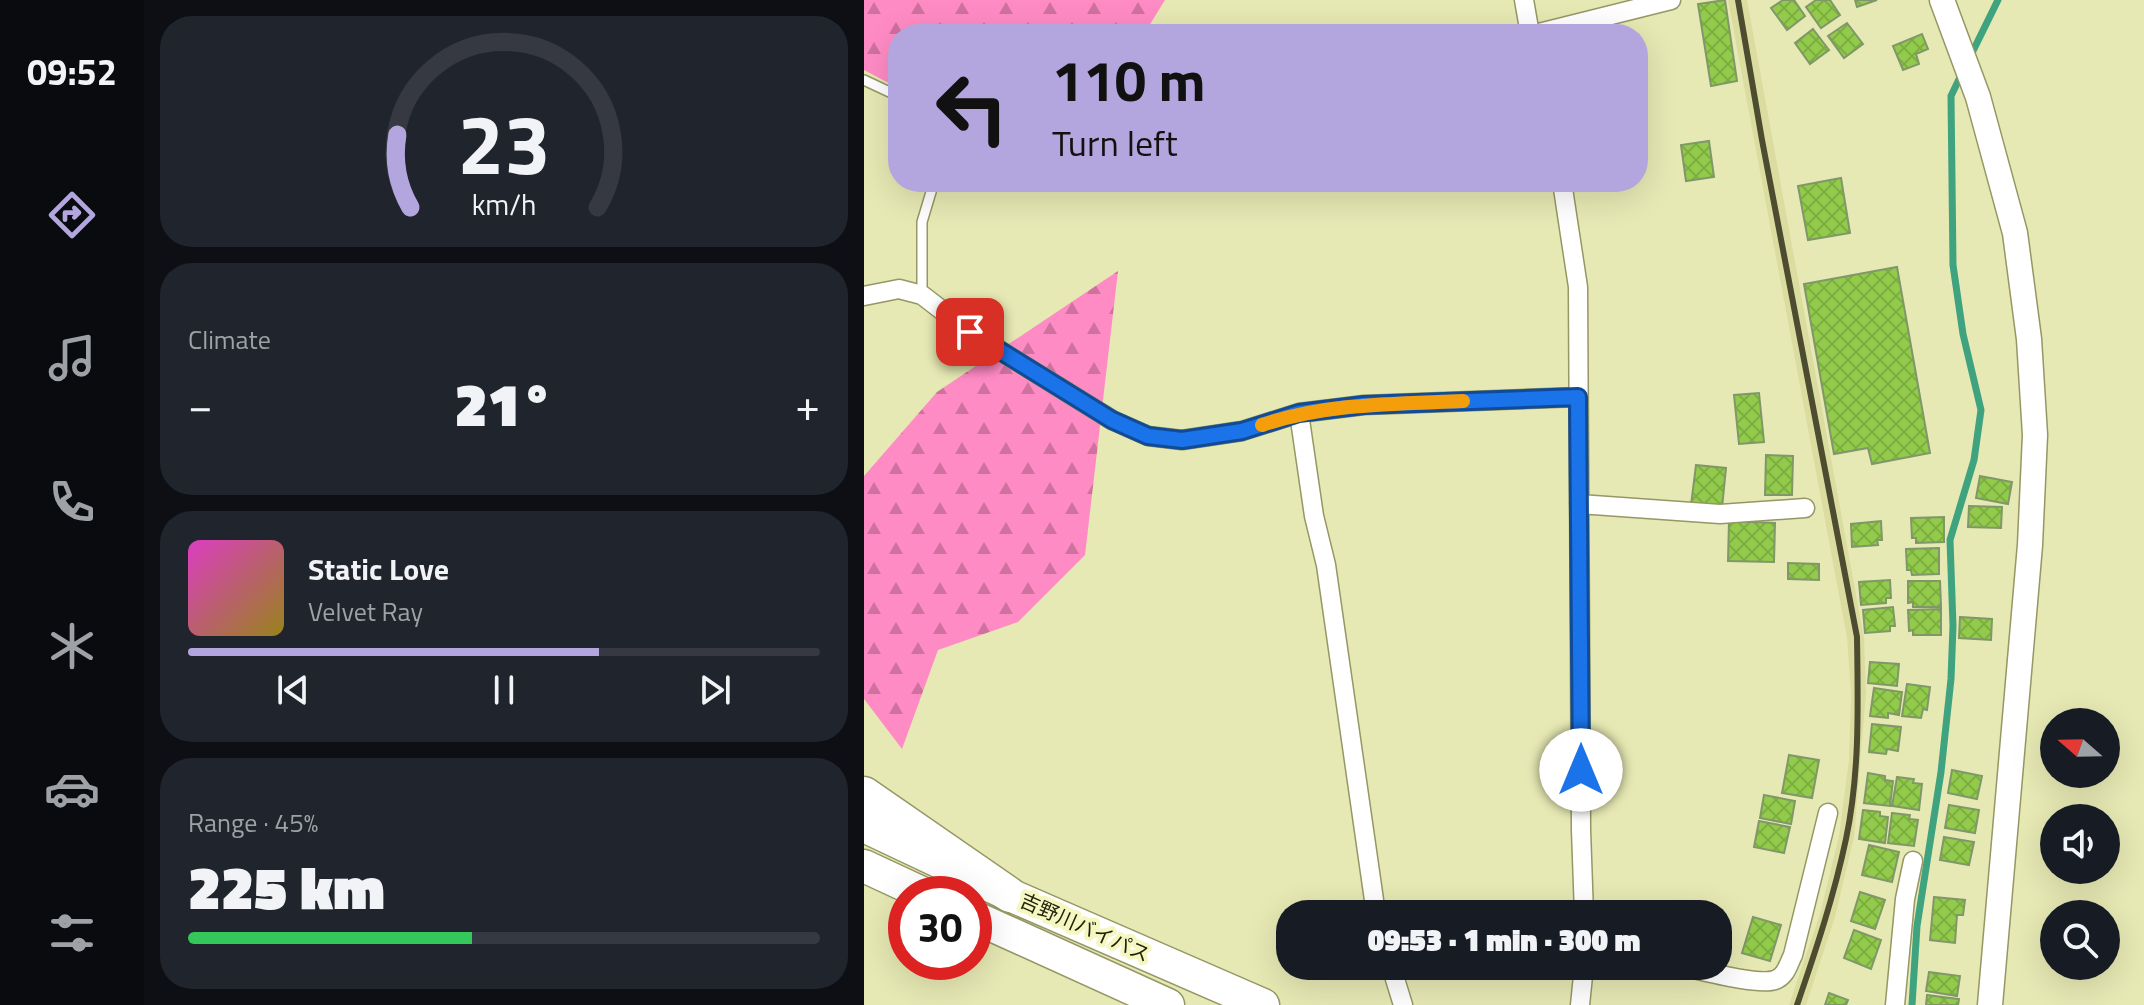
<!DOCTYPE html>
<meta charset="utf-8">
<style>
body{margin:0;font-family:"Titillium Web","Noto Sans JP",sans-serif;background:#20242c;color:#f1f3f6;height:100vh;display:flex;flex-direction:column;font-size:30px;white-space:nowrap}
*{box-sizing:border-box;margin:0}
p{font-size:26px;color:#9ea1a6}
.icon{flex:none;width:44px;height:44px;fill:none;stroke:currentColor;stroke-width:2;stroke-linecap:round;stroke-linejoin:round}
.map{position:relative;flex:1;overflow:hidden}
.sheet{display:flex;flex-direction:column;gap:16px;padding:16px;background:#0d0f14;width:720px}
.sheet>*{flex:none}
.banner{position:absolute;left:24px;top:24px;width:760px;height:168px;border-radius:32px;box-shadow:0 8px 32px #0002;background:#b3a6de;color:#111;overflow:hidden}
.needle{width:52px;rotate:290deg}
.fabs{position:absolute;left:1176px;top:708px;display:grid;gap:16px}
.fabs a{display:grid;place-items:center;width:80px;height:80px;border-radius:50%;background:#171b24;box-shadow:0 8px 32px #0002;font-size:40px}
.speed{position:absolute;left:24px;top:876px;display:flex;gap:16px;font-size:40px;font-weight:700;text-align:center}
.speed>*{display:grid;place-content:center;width:104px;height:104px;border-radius:50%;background:#171b24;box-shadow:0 8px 32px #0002;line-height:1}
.speed .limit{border:12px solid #d22;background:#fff;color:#111}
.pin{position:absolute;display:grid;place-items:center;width:68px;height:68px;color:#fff;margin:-34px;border-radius:16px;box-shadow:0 4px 12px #0006}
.me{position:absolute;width:88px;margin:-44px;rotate:0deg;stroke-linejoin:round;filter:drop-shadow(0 0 6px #0008)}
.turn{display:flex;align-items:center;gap:28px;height:168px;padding:0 32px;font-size:36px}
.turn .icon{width:104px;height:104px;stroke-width:2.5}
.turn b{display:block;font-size:56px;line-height:68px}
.big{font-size:60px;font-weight:800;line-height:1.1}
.sheet .widget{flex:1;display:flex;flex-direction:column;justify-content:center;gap:12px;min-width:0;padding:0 28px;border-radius:32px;background:#20242c}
.sheet .dial{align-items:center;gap:0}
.dial svg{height:208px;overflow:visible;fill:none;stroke:#363941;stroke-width:7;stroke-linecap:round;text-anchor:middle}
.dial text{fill:#f1f3f6;stroke:none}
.song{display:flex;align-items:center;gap:24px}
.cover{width:96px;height:96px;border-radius:12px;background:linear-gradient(135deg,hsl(310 70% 55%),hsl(50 70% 35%))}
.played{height:8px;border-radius:4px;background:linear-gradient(90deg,#b3a6de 65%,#363941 65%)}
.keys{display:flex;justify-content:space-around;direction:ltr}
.heat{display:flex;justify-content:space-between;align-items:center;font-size:44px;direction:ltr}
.charge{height:12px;border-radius:6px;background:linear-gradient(90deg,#34c759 45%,#363941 0)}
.trip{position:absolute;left:412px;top:900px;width:456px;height:80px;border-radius:32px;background:#171b24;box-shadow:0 8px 32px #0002;font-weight:800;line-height:80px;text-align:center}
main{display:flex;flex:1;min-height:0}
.menu{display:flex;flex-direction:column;width:144px;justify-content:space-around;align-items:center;background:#090b0e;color:#9ea1a6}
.menu .icon{width:56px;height:56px}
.menu .selected{color:#b3a6de}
.menu b{font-size:36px;color:#f1f3f6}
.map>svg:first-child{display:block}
.built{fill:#dbdda0}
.forest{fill:url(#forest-firs)}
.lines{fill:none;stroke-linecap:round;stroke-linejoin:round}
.stream{stroke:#3fa380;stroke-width:7}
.building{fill:url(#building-cross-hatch);stroke:#809769;stroke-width:2}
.service-casing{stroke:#959764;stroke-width:12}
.minor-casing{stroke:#959764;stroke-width:21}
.tertiary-casing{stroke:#959764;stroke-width:27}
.trunk-casing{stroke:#959764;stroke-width:35}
.motorway-casing{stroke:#959764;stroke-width:37}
.service{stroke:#fff;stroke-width:9}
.minor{stroke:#fff;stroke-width:18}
.tertiary{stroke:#fff;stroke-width:24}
.trunk{stroke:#fff;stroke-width:32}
.motorway{stroke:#fff;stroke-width:34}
.rail{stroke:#4c4c30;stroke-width:6}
.route-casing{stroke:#114b97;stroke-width:20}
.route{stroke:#1a73e8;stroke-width:14}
.slow{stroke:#f59e0b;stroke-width:14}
.labels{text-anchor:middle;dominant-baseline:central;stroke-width:8;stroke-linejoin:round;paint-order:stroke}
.street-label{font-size:20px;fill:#1f1f0a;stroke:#f4f7c0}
</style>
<main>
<nav class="menu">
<b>09:52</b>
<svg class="icon selected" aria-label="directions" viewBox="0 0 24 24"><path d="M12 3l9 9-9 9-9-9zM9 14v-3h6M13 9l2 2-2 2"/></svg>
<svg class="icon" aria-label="music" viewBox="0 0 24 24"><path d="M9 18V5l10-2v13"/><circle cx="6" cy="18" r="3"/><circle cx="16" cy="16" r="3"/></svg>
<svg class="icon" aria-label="phone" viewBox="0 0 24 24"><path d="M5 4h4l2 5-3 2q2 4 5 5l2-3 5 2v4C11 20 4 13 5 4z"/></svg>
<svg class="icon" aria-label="climate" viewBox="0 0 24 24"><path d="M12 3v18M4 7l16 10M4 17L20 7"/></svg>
<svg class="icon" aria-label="car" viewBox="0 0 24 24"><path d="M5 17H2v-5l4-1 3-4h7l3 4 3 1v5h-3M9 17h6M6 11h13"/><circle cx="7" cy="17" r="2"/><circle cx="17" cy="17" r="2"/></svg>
<svg class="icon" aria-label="filters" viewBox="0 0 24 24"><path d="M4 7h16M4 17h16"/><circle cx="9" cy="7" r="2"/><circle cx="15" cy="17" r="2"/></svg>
</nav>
<section class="sheet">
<div class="widget dial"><svg viewBox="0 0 100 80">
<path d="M14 69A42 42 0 1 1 86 69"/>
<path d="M14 69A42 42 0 0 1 9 41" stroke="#b3a6de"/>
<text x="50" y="56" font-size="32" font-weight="700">23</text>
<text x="50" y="72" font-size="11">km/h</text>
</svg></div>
<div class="widget"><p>Climate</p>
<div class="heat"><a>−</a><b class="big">21°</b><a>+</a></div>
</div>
<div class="widget">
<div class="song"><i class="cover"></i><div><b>Static Love</b><p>Velvet Ray</p></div></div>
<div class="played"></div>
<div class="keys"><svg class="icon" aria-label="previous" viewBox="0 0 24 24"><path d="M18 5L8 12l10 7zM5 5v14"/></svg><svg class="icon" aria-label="pause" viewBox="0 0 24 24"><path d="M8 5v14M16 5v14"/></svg><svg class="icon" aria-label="next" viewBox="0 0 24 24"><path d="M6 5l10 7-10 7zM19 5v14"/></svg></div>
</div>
<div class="widget"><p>Range · 45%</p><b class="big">225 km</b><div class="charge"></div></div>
</section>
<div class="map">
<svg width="1280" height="1005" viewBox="0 0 1280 1005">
<defs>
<pattern id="forest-firs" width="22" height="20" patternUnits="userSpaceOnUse" patternTransform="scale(2)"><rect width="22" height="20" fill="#ff8bc5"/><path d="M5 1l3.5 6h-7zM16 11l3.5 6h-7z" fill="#ce719e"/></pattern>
<pattern id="building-cross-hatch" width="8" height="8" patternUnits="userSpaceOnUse" patternTransform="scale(2)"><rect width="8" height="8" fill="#92cb4b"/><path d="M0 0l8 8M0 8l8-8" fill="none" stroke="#7dae40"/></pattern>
</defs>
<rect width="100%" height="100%" fill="#e6e9b3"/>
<path class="built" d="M 864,0 L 883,0 L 1000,638 L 1002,693 L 990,837 L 971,917 L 942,1005 L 925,1005 L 956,914 L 975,836 L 985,760 L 987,693 L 983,638 Z"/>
<path class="forest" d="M 0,0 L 301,0 L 280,34 L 34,34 L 34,88 L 0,70 Z
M 254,271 L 221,555 L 154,622 L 74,650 L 38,749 L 0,699 L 0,476 L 73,392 Z"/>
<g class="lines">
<path class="stream" d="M 1106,57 L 1134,0
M 1048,1005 L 1053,926 L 1077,772 L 1087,679 L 1089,626 L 1086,540 L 1110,460 L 1117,410 L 1099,334 L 1089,265 L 1087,96 L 1099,71"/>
</g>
<path class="building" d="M 861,0 L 873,81 L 847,86 L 834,4 Z
M 919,0 L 930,0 L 941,16 L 923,30 L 907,8 Z
M 952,0 L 966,0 L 976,15 L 957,28 L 942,7 Z
M 991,0 L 1013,0 L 993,7 Z
M 983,23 L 999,44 L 980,58 L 964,36 Z
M 949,29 L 965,50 L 946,64 L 931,43 Z
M 1058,34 L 1064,49 L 1052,54 L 1055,64 L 1039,70 L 1029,46 Z
M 845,141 L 850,177 L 822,181 L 817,145 Z
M 977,178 L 986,233 L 944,240 L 934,186 Z
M 1033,267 L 1066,453 L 1008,464 L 1004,448 L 970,454 L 940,284 Z
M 895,393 L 900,442 L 875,444 L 870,395 Z
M 902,455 L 929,456 L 928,495 L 901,495 Z
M 832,465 L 862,468 L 858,508 L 827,505 Z
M 1116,476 L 1148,482 L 1144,504 L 1112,498 Z
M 1105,506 L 1138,507 L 1137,528 L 1104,527 Z
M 1080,517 L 1080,542 L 1052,543 L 1052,538 L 1048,538 L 1047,518 Z
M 865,521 L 911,523 L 910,562 L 864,561 Z
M 1017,521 L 1018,540 L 1013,540 L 1014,545 L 988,547 L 987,524 Z
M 1075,548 L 1075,574 L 1048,575 L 1047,570 L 1043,570 L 1042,549 Z
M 924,563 L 955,564 L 955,580 L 924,579 Z
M 1026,580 L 1027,598 L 1022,598 L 1022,603 L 997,605 L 995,582 Z
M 1044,581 L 1076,581 L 1077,607 L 1049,607 L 1049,602 L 1044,603 Z
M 1029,607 L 1031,626 L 1026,626 L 1026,631 L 1001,633 L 999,610 Z
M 1077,609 L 1077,635 L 1049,635 L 1049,630 L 1045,631 L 1044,610 Z
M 1096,617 L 1128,619 L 1127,640 L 1095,638 Z
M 1006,662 L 1035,664 L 1033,686 L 1004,683 Z
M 1043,684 L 1066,687 L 1063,710 L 1059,709 L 1057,718 L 1038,716 Z
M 1010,688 L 1038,692 L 1035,715 L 1024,713 L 1024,718 L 1006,716 Z
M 1008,724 L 1037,727 L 1034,751 L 1023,749 L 1022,754 L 1005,752 Z
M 925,755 L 955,760 L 948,798 L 918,793 Z
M 1088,770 L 1118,776 L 1113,799 L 1084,793 Z
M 1004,773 L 1021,776 L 1021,780 L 1029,781 L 1026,806 L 1000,803 Z
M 1033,777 L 1050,779 L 1049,783 L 1058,784 L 1055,810 L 1028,806 Z
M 900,795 L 931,801 L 927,824 L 896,818 Z
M 1085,805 L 1115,810 L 1111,833 L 1081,828 Z
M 999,810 L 1016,812 L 1016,816 L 1024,817 L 1021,843 L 995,839 Z
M 1028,813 L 1046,815 L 1045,819 L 1054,820 L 1050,846 L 1024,843 Z
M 895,821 L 926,827 L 920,853 L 890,847 Z
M 1080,837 L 1110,842 L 1105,865 L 1076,860 Z
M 1005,845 L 1035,852 L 1028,882 L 998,875 Z
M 996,892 L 1021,900 L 1011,929 L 987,921 Z
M 1070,897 L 1101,900 L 1099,915 L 1093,915 L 1091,943 L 1066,940 Z
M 889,917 L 917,925 L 906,961 L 878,953 Z
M 990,930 L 1017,940 L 1007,969 L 980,958 Z
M 1065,972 L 1096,976 L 1093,996 L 1062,991 Z
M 965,993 L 984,1000 L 982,1005 L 961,1005 Z
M 1063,995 L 1095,999 L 1094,1005 L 1062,1005 Z"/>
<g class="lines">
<g class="service-casing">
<path id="service" d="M 0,80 L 34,96
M 58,295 L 58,222 L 70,182"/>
</g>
<g class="minor-casing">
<path id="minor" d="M 660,0 L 666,34
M 671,34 L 807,0
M 698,182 L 714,287 L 717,830 L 720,914
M 0,296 L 35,289 L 58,295 L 106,332 L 248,420 L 284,436 L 318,440 L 378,431 L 435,413 L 500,405 L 714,397
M 435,413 L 450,516 L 462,565 L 512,914
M 715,504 L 856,514 L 941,508
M 527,966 L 539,1005
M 817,966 C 836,970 894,986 911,980 C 922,976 924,965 929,955 L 964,813
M 716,1005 L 720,966
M 1031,1005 L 1041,899 L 1049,861"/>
</g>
<g class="tertiary-casing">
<path id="tertiary" d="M 1078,0 L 1114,97 L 1151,233 L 1165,339 L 1171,435 L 1166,545 L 1126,1005"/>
</g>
<g class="trunk-casing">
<path id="trunk" d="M 0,826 L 146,895 L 399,1005
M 0,866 L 60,894
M 110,917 L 304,1005"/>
</g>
<g class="motorway-casing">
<path id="motorway" d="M 0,794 L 146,895"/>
</g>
<use href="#service" class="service"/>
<use href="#minor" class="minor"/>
<use href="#tertiary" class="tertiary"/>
<use href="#trunk" class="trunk"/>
<use href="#motorway" class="motorway"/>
<path class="rail" d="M 874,0 L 898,140 L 993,637 C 994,704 996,773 982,839 C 970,896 952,950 933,1005"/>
</g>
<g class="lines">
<g class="route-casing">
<path id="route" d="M 106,332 L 248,420 L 284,436 L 318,440 L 378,431 L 435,413 L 500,405 L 714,397 L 717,770"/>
</g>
<use href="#route" class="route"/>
<path class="slow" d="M 398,425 C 463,403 531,404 599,401"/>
</g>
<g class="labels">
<g class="street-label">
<text transform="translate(221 927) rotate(24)">吉野川バイパス</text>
</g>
</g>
</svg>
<div class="fabs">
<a><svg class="needle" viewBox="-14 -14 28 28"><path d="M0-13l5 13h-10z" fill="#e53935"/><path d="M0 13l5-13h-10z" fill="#9ea1a6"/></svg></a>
<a><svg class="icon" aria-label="sound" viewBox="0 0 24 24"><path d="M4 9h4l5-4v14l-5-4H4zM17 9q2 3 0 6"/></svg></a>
<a><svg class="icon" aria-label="search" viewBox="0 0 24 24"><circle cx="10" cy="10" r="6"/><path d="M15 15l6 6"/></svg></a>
</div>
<div class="speed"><div class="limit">30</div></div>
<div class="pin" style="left:106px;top:332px;background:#d93025"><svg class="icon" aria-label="arrive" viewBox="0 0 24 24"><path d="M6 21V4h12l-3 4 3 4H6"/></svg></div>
<svg class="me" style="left:717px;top:770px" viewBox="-20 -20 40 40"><circle r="19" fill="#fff"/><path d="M0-13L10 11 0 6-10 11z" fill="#1a73e8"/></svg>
<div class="trip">09:53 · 1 min · 300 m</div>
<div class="banner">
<div class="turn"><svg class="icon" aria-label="left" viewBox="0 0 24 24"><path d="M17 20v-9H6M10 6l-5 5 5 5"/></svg><div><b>110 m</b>Turn left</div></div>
</div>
</div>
</main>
